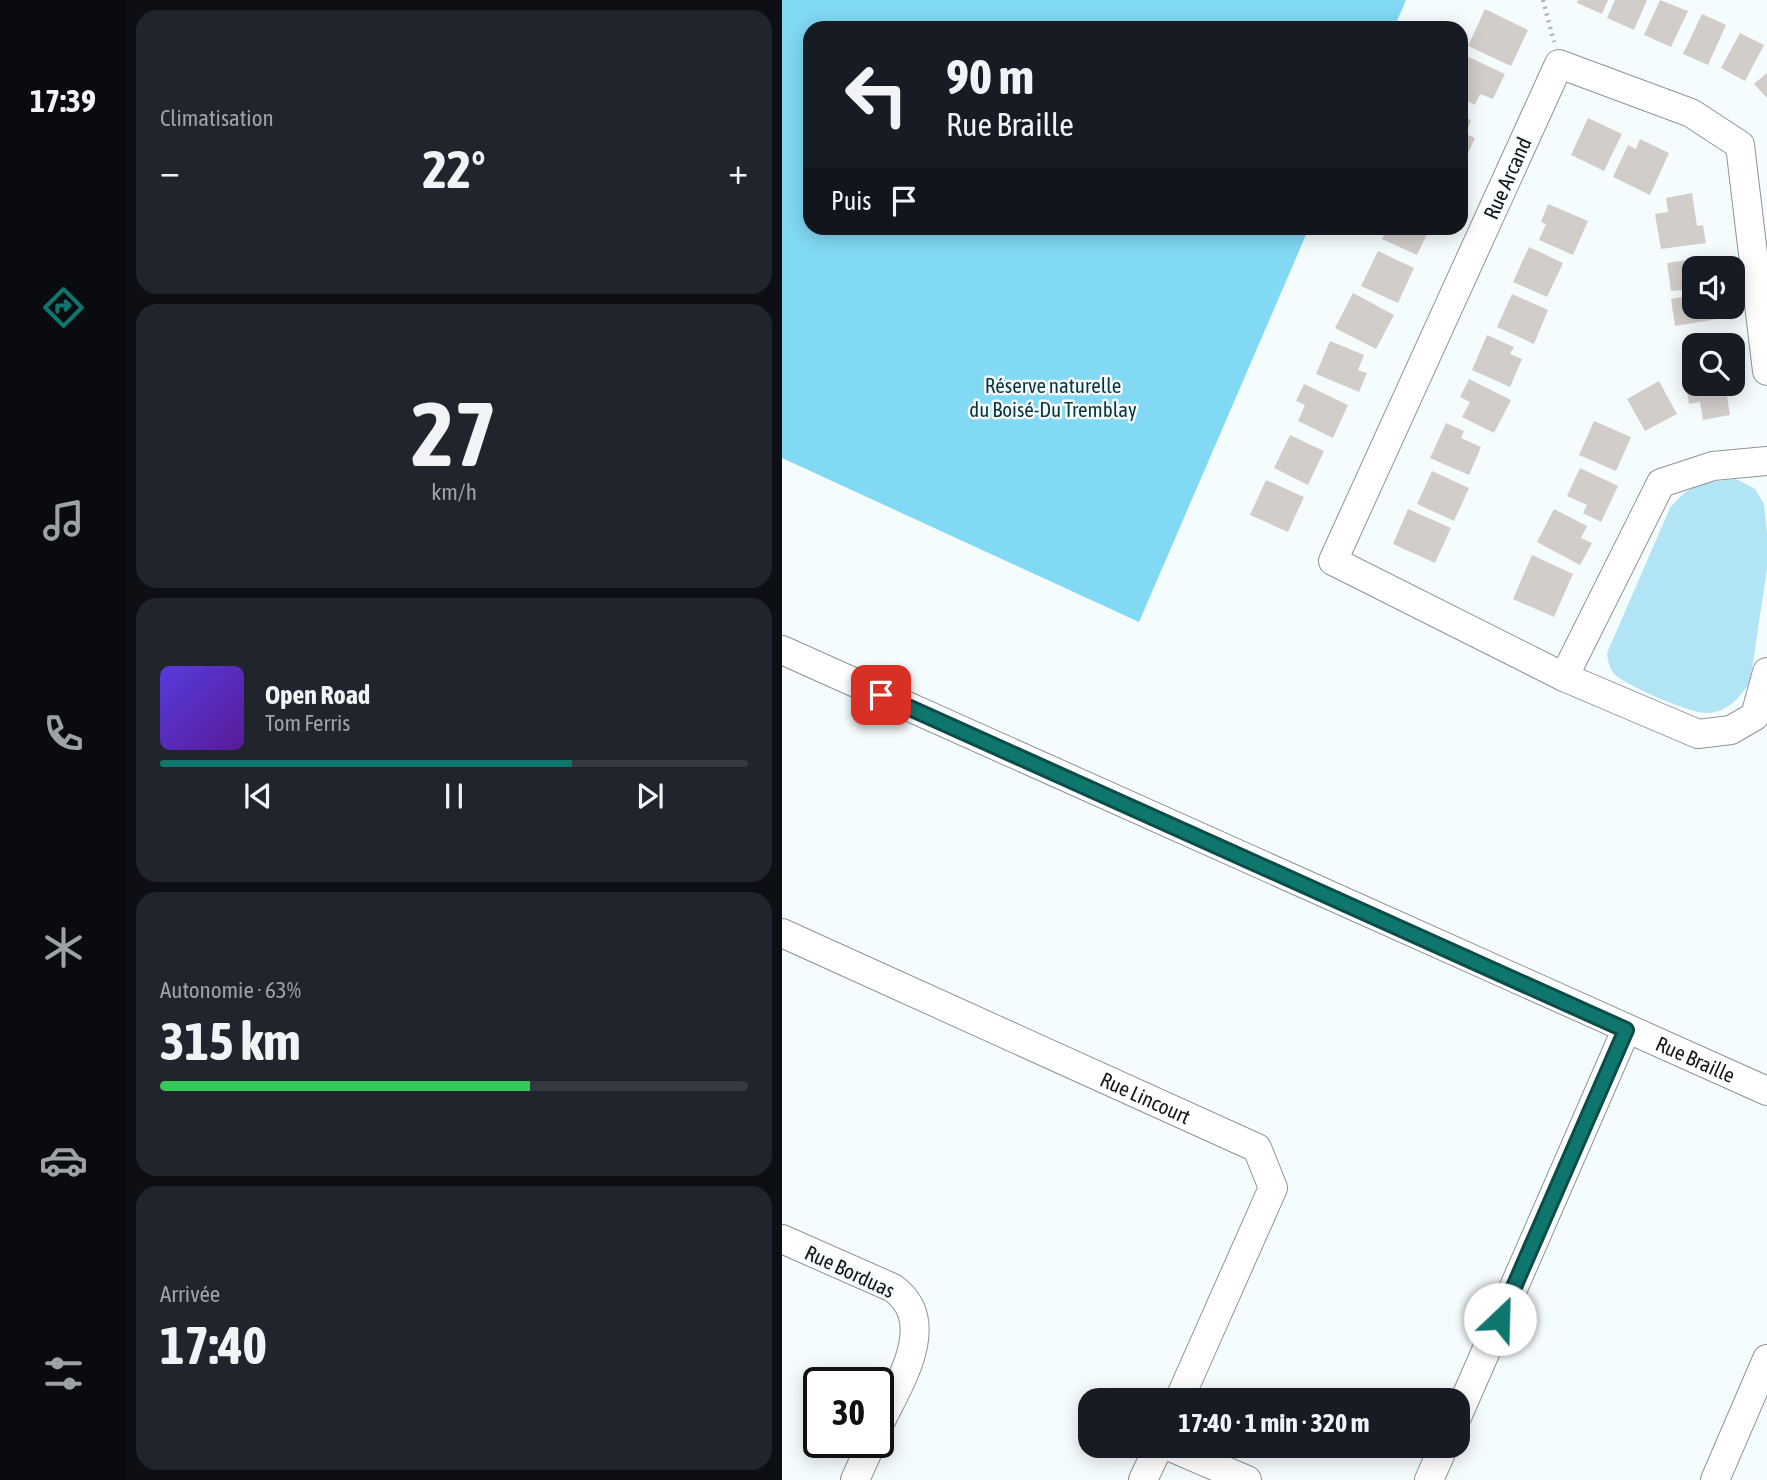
<!DOCTYPE html>
<html lang="fr">
<meta charset="utf-8">
<style>
body{margin:0;font-family:"Asap Condensed",sans-serif;background:#20242c;color:#f1f3f6;height:100vh;display:flex;flex-direction:column;font-size:26px;white-space:nowrap}
*{box-sizing:border-box;margin:0}
p{font-size:23px;color:#9ea1a6}
.icon{flex:none;width:38px;height:38px;fill:none;stroke:currentColor;stroke-width:2;stroke-linecap:round;stroke-linejoin:round}
.map{position:relative;flex:1;overflow:hidden}
.details{display:flex;flex-direction:column;gap:10px;padding:10px;background:#0d0f14;width:656px}
.details>*{flex:none}
.top-card{position:absolute;left:21px;top:21px;width:665px;height:214px;border-radius:21px;box-shadow:0 4px 18px #0003;background:#171b24;color:#f1f3f6;overflow:hidden}
.controls{position:absolute;left:900px;top:256px;display:grid;gap:14px}
.controls a{display:grid;place-items:center;width:63px;height:63px;border-radius:14px;background:#171b24;box-shadow:0 4px 18px #0003;font-size:35px}
.speed{position:absolute;left:21px;top:1367px;display:flex;gap:14px;font-size:35px;font-weight:700;text-align:center}
.speed>*{display:grid;place-content:center;width:91px;height:91px;border-radius:50%;background:#171b24;box-shadow:0 4px 18px #0003;line-height:1}
.speed .limit{border:4px solid #111;border-radius:10px;background:#fff;color:#111}
.pin{position:absolute;display:grid;place-items:center;width:60px;height:60px;color:#fff;margin:-30px;border-radius:14px;box-shadow:0 4px 10px #0006}
.me{position:absolute;width:77px;margin:-38px;rotate:24deg;stroke-linejoin:round;filter:drop-shadow(0 0 5px #0008)}
.turn{display:flex;align-items:center;gap:24px;height:147px;padding:0 28px;font-size:32px}
.turn .icon{width:91px;height:91px;stroke-width:2.5}
.turn b{display:block;font-size:49px;line-height:60px}
.then{display:flex;align-items:center;height:66px;padding:0 28px;background:#0003;gap:14px;font-size:26px}
.big{font-size:52px;font-weight:700;line-height:1.1}
.details .tile{flex:1;display:flex;flex-direction:column;justify-content:center;gap:10px;min-width:0;padding:0 24px;border-radius:21px;background:#20242c}
.details .dial{align-items:center;gap:0}
.dial b{font-size:91px;line-height:1}
.song{display:flex;align-items:center;gap:21px}
.cover{width:84px;height:84px;border-radius:10px;background:linear-gradient(135deg,hsl(250 70% 55%),hsl(270 70% 35%))}
.played{height:7px;border-radius:4px;background:linear-gradient(90deg,#0f766e 70%,#363941 70%)}
.keys{display:flex;justify-content:space-around;direction:ltr}
.heat{display:flex;justify-content:space-between;align-items:center;font-size:38px;direction:ltr}
.charge{height:10px;border-radius:5px;background:linear-gradient(90deg,#34c759 63%,#363941 0)}
.trip{position:absolute;left:296px;top:1388px;width:392px;height:70px;border-radius:21px;background:#171b24;box-shadow:0 4px 18px #0003;font-weight:700;line-height:70px;text-align:center}
main{display:flex;flex:1;min-height:0}
.tab-bar{display:flex;flex-direction:column;width:126px;justify-content:space-around;align-items:center;background:#090b0e;color:#9ea1a6}
.tab-bar .icon{width:49px;height:49px}
.tab-bar .selected{color:#0f766e}
.tab-bar b{font-size:32px;color:#f1f3f6}
.map>svg:first-child{display:block}
.green{fill:#b1e4f4}
.forest{fill:#81d9f3}
.building{fill:#d3cdca}
.lines{fill:none;stroke-linecap:round;stroke-linejoin:round}
.minor-casing{stroke:#8e9497;stroke-width:30}
.path{stroke:#acb1b3;stroke-width:4.5;stroke-dasharray:2 5;stroke-linecap:butt}
.minor{stroke:#fff;stroke-width:28}
.route-casing{stroke:#0a4d48;stroke-width:18}
.route{stroke:#0f766e;stroke-width:12}
.labels{text-anchor:middle;dominant-baseline:central;stroke-width:5;stroke-linejoin:round;paint-order:stroke}
.street-label{font-size:21px;fill:#151718;stroke:#f5fcfe}
.park-label{font-size:21px;fill:#0a3540;stroke:#f5fcfe}
</style>
<main>
<nav class="tab-bar">
<b>17:39</b>
<svg class="icon selected" aria-label="directions" viewBox="0 0 24 24"><path d="M12 3l9 9-9 9-9-9zM9 14v-3h6M13 9l2 2-2 2"/></svg>
<svg class="icon" aria-label="music" viewBox="0 0 24 24"><path d="M9 18V5l10-2v13"/><circle cx="6" cy="18" r="3"/><circle cx="16" cy="16" r="3"/></svg>
<svg class="icon" aria-label="phone" viewBox="0 0 24 24"><path d="M5 4h4l2 5-3 2q2 4 5 5l2-3 5 2v4C11 20 4 13 5 4z"/></svg>
<svg class="icon" aria-label="climate" viewBox="0 0 24 24"><path d="M12 3v18M4 7l16 10M4 17L20 7"/></svg>
<svg class="icon" aria-label="car" viewBox="0 0 24 24"><path d="M5 17H2v-5l4-1 3-4h7l3 4 3 1v5h-3M9 17h6M6 11h13"/><circle cx="7" cy="17" r="2"/><circle cx="17" cy="17" r="2"/></svg>
<svg class="icon" aria-label="filters" viewBox="0 0 24 24"><path d="M4 7h16M4 17h16"/><circle cx="9" cy="7" r="2"/><circle cx="15" cy="17" r="2"/></svg>
</nav>
<section class="details">
<div class="tile"><p>Climatisation</p>
<div class="heat"><a>−</a><b class="big">22°</b><a>+</a></div>
</div>
<div class="tile dial"><b>27</b><p>km/h</p></div>
<div class="tile">
<div class="song"><i class="cover"></i><div><b>Open Road</b><p>Tom Ferris</p></div></div>
<div class="played"></div>
<div class="keys"><svg class="icon" aria-label="previous" viewBox="0 0 24 24"><path d="M18 5L8 12l10 7zM5 5v14"/></svg><svg class="icon" aria-label="pause" viewBox="0 0 24 24"><path d="M8 5v14M16 5v14"/></svg><svg class="icon" aria-label="next" viewBox="0 0 24 24"><path d="M6 5l10 7-10 7zM19 5v14"/></svg></div>
</div>
<div class="tile"><p>Autonomie · 63%</p><b class="big">315 km</b><div class="charge"></div></div>
<div class="tile"><p>Arrivée</p><b class="big">17:40</b></div>
</section>
<div class="map">
<svg width="985" height="1480" viewBox="0 0 985 1480">
<rect width="100%" height="100%" fill="#f5fcfe"/>
<path class="green" d="M 954,479 L 973,489 L 982,504 L 985,534 L 985,569 L 968,682 C 958,697 946,712 926,713 C 909,714 851,688 836,677 C 828,672 826,662 825,653 L 888,508 C 909,482 923,483 954,479 Z"/>
<path class="forest" d="M 0,0 L 624,0 L 612,28 L 28,28 L 28,228 L 527,228 L 357,622 L 0,458 Z"/>
<path class="building" d="M 796,0 L 826,0 L 820,14 L 795,3 Z
M 833,0 L 865,0 L 852,30 L 825,18 Z
M 878,0 L 906,11 L 889,47 L 862,35 Z
M 703,9 L 746,30 L 729,66 L 686,46 Z
M 920,14 L 944,25 L 926,65 L 901,54 Z
M 958,33 L 982,45 L 963,81 L 939,68 Z
M 680,54 L 723,74 L 711,99 L 698,94 L 693,105 L 679,98 Z
M 985,73 L 985,98 L 972,84 Z
M 679,116 L 689,120 L 684,134 L 693,138 L 684,157 L 679,155 Z
M 806,118 L 840,134 L 822,171 L 789,155 Z
M 858,139 L 887,153 L 868,195 L 831,177 L 846,145 L 854,149 Z
M 910,193 L 915,226 L 921,225 L 924,243 L 879,249 L 873,214 L 886,212 L 884,198 Z
M 766,204 L 806,221 L 791,255 L 757,240 L 764,224 L 759,222 Z
M 605,228 L 648,228 L 635,255 L 600,239 Z
M 747,247 L 781,263 L 765,297 L 731,282 Z
M 596,251 L 632,268 L 616,303 L 579,286 Z
M 926,257 L 927,268 L 912,268 L 912,289 L 889,291 L 885,263 Z
M 571,293 L 612,315 L 594,349 L 553,328 Z
M 730,294 L 766,310 L 752,344 L 715,327 Z
M 912,295 L 912,306 L 933,306 L 935,319 L 893,326 L 889,299 Z
M 705,335 L 732,347 L 728,354 L 740,359 L 728,387 L 690,370 Z
M 548,341 L 582,355 L 576,370 L 585,373 L 577,392 L 534,374 Z
M 912,370 L 912,383 L 943,383 L 948,415 L 921,420 L 918,402 L 907,404 L 902,372 Z
M 687,379 L 729,400 L 712,433 L 680,417 L 688,402 L 678,397 Z
M 877,381 L 895,414 L 863,431 L 845,399 Z
M 522,384 L 566,405 L 551,438 L 516,421 L 523,405 L 514,401 Z
M 812,421 L 849,437 L 834,471 L 797,455 Z
M 664,423 L 682,431 L 679,438 L 699,447 L 687,475 L 648,458 Z
M 508,435 L 542,451 L 526,485 L 492,468 Z
M 798,468 L 836,486 L 819,522 L 801,513 L 805,505 L 785,496 Z
M 650,471 L 687,488 L 672,521 L 635,504 Z
M 484,480 L 522,497 L 506,532 L 468,515 Z
M 626,509 L 669,528 L 653,563 L 611,544 Z
M 772,509 L 805,526 L 799,538 L 810,543 L 798,565 L 755,542 Z
M 750,555 L 791,574 L 772,617 L 731,599 Z"/>
<g class="lines">
<g class="minor-casing">
<g id="minor">
<path d="M 985,371 L 958,145 L 909,113 L 777,64 L 551,561 L 782,677 L 916,734 L 949,730 L 973,716 L 985,672"/>
<path id="s1" d="M 0,650 L 985,1091"/>
<path d="M 782,677 L 879,483 L 931,466 L 985,461"/>
<path id="s2" d="M 0,933 L 475,1148 L 491,1188 L 397,1400"/>
<path d="M 0,1239 L 111,1288 C 159,1323 115,1386 96,1427"/>
<path d="M 676,1415 L 844,1030"/>
<path d="M 386,1446 L 465,1480"/>
<path d="M 73,1480 L 90,1442"/>
<path d="M 361,1480 L 377,1446"/>
<path d="M 647,1480 L 662,1446"/>
<path d="M 933,1480 L 985,1359"/>
</g>
</g>
<path class="path" d="M 761,0 L 772,42"/>
<use href="#minor" class="minor"/>
</g>
<g class="lines">
<g class="route-casing">
<path id="route" d="M 99,695 L 844,1030 L 718,1319"/>
</g>
<use href="#route" class="route"/>
</g>
<g class="labels">
<g class="street-label">
<text transform="translate(725 178) rotate(-66)">Rue Arcand</text>
<text stroke="none"><textPath href="#s1" startOffset="1001">Rue Braille</textPath></text>
<text stroke="none"><textPath href="#s2" startOffset="399">Rue Lincourt</textPath></text>
<text transform="translate(68 1271) rotate(25)">Rue Borduas</text>
</g>
<g class="park-label">
<text x="271" y="385">Réserve naturelle<tspan x="271" dy="24">du Boisé-Du Tremblay</tspan></text>
</g>
</g>
</svg>
<div class="controls">
<a><svg class="icon" aria-label="sound" viewBox="0 0 24 24"><path d="M4 9h4l5-4v14l-5-4H4zM17 9q2 3 0 6"/></svg></a>
<a><svg class="icon" aria-label="search" viewBox="0 0 24 24"><circle cx="10" cy="10" r="6"/><path d="M15 15l6 6"/></svg></a>
</div>
<div class="speed"><div class="limit">30</div></div>
<div class="pin" style="left:99px;top:695px;background:#d93025"><svg class="icon" aria-label="arrive" viewBox="0 0 24 24"><path d="M6 21V4h12l-3 4 3 4H6"/></svg></div>
<svg class="me" style="left:718px;top:1319px" viewBox="-20 -20 40 40"><circle r="19" fill="#fff"/><path d="M0-13L10 11 0 6-10 11z" fill="#0f766e"/></svg>
<div class="trip">17:40 · 1 min · 320 m</div>
<div class="top-card">
<div class="turn"><svg class="icon" aria-label="left" viewBox="0 0 24 24"><path d="M17 20v-9H6M10 6l-5 5 5 5"/></svg><div><b>90 m</b>Rue Braille</div></div>
<div class="then">Puis<svg class="icon" aria-label="arrive" viewBox="0 0 24 24"><path d="M6 21V4h12l-3 4 3 4H6"/></svg></div>
</div>
</div>
</main>
